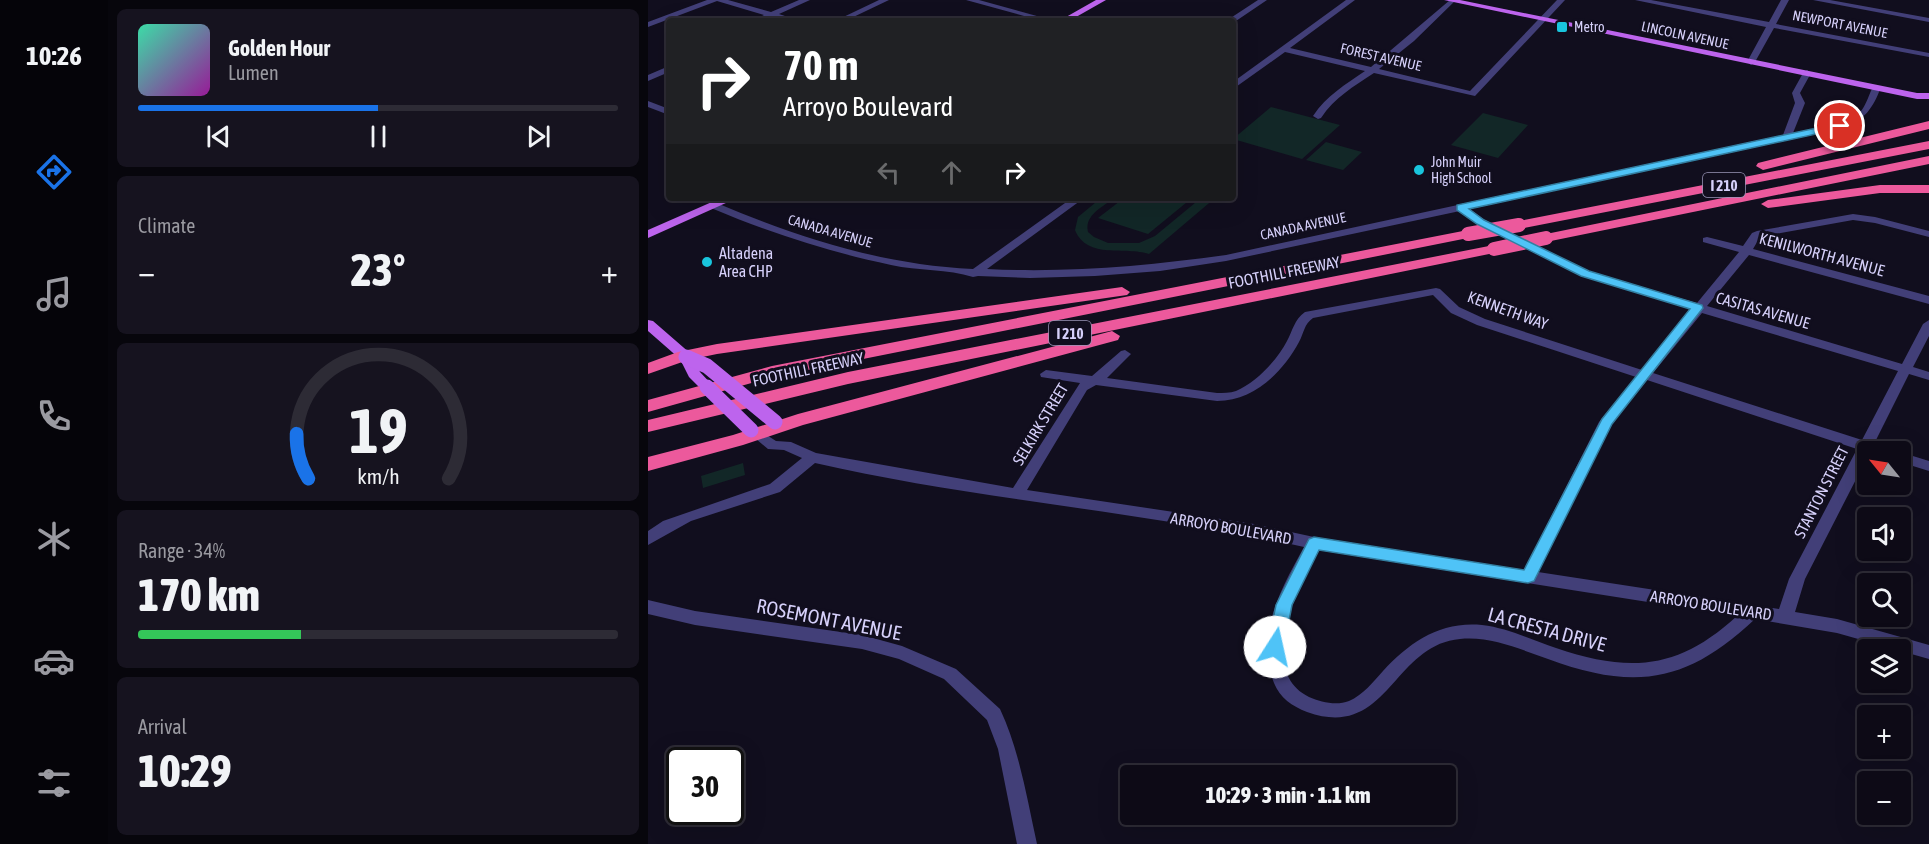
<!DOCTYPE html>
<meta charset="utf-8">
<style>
body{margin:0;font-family:"Asap Condensed",sans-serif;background:#16131f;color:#f1f3f6;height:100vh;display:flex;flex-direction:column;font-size:22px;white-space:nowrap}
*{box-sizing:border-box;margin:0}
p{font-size:20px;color:#9a9aa1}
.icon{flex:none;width:33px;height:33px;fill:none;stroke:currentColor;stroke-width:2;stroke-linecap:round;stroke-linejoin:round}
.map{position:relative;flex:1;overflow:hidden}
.details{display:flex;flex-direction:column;gap:9px;padding:9px;background:#07060c;width:540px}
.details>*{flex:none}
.top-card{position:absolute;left:18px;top:18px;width:570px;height:183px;border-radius:6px;box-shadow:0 6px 24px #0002,0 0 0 2px #2d2b35;background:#202124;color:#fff;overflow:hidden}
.needle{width:39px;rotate:300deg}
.fabs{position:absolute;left:1209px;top:441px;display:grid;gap:12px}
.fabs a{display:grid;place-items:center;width:54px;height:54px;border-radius:6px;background:#0d0a16;box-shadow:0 6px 24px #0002,0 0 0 2px #2d2b35;font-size:30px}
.speed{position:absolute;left:18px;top:747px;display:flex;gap:12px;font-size:30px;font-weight:700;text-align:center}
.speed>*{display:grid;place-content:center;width:78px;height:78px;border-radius:50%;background:#0d0a16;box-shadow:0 6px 24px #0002,0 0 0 2px #2d2b35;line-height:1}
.speed .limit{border:3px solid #111;border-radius:9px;background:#fff;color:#111}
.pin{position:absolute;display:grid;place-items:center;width:51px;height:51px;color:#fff;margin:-26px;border:3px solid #fff;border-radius:50%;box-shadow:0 2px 6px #0007}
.me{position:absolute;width:66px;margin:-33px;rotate:10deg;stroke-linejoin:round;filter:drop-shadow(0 0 4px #0008)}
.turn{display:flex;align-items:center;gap:21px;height:126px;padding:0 18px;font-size:27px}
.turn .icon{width:78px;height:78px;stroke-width:2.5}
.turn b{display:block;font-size:42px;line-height:51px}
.lanes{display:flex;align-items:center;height:57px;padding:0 18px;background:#0003;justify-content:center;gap:30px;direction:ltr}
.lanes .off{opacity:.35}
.big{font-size:45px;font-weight:800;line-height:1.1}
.details .widget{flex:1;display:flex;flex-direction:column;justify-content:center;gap:9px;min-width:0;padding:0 21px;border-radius:9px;background:#16131f}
.details .dial{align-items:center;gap:0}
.dial svg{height:156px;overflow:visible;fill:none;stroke:#2d2b35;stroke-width:7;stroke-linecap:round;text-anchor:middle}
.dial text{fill:#f1f3f6;stroke:none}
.song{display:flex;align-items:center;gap:18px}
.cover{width:72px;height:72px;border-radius:9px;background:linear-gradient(135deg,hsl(160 70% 55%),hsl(300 70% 35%))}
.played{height:6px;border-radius:3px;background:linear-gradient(90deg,#1a73e8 50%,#2d2b35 50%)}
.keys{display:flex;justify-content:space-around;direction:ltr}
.heat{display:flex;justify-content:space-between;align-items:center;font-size:33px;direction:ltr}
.charge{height:9px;border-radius:4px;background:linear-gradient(90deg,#34c759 34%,#2d2b35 0)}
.trip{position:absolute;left:472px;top:765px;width:336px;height:60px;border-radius:6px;background:#0d0a16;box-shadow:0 6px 24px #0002,0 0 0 2px #2d2b35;font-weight:800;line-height:60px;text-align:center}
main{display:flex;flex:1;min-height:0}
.tab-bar{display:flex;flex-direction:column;width:108px;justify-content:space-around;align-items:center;background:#050409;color:#9a9aa1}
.tab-bar .icon{width:42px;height:42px}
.tab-bar .on{color:#1a73e8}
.tab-bar b{font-size:27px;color:#f1f3f6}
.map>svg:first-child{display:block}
.green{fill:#122727}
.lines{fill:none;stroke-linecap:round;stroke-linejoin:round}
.minor{fill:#423f78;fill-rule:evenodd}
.major{fill:#bd64ed;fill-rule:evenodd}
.highway{fill:#ec599c;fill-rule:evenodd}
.major-bridge{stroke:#bd64ed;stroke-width:15}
.highway-bridge{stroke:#ec599c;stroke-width:14}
.route{fill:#4fc3f7;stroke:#337fa1;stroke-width:1.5}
.poi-dot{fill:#19c5dd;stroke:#110e1e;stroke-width:2}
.labels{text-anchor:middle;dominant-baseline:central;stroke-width:6;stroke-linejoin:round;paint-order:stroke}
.far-street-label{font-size:14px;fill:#d6d0fa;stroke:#110e1e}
.far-poi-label{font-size:14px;fill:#d6d0fa;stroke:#110e1e;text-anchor:start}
.shield{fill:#110e1e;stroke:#9b96b8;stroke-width:1.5}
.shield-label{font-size:15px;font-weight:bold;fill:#d6d0fa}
.poi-label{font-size:16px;fill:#d6d0fa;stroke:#110e1e;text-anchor:start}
.street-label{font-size:16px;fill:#d6d0fa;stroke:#110e1e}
.near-street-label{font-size:20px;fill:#d6d0fa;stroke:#110e1e}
</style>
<main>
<nav class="tab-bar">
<b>10:26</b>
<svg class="icon on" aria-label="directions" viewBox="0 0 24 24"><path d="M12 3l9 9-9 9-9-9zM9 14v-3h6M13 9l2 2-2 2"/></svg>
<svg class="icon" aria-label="music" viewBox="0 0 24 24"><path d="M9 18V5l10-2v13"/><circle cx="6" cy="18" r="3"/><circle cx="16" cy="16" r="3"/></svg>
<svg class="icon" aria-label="phone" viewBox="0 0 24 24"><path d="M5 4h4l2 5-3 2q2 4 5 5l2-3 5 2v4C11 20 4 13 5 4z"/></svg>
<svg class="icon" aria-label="climate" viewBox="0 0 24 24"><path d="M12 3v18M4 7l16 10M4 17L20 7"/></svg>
<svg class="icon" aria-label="car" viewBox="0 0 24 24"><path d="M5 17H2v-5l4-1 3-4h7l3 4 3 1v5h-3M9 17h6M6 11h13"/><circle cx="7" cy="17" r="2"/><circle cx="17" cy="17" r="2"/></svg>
<svg class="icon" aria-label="filters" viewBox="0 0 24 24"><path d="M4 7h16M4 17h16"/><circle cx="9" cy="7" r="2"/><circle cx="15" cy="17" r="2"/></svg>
</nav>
<section class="details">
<div class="widget">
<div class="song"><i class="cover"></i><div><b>Golden Hour</b><p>Lumen</p></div></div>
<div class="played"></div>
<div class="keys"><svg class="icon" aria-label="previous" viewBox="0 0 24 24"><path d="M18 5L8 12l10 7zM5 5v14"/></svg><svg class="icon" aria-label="pause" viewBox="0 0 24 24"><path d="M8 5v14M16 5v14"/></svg><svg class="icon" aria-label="next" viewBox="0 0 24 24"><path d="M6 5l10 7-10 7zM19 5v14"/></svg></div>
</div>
<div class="widget"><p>Climate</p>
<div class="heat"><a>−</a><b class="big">23°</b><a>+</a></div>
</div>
<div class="widget dial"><svg viewBox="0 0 100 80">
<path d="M14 69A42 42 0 1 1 86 69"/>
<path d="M14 69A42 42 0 0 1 8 46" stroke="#1a73e8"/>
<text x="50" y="56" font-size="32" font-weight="700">19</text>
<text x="50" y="72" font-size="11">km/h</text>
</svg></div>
<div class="widget"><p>Range · 34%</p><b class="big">170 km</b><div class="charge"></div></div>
<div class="widget"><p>Arrival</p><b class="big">10:29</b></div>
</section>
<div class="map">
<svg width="1281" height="844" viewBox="0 0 1281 844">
<rect width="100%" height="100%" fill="#110e1e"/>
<path class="green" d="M 623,107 L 692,125 L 654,159 L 585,139 Z
M 835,113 L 880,125 L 850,158 L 803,145 Z
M 678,142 L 714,152 L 695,170 L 658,160 Z
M 453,198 L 466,198 C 455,207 436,215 440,232 L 446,237 L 460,243 L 491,243 L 507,236 L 553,198 L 567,198 L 501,254 C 478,246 439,260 427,230 L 430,217 Z
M 476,198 L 544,198 L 500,234 L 450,218 Z
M 95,463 L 97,475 L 55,488 L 53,476 Z"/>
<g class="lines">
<path class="minor" d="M 59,0 L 80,0 L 123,12 L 151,0 L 162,0 L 131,14 L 152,21 C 143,21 134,17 125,17 C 119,17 113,21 104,21 L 116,15 L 69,1 L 0,27 L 0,22 Z
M 231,0 L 241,0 L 197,21 L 187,21 Z
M 318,0 L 331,0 L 407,21 L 394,21 Z
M 610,0 L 619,0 L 585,23 L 578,21 Z
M 698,0 L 707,0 L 642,48 L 723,67 L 802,0 L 808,0 L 766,41 L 731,69 L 822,91 L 909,0 L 917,0 L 827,96 L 726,73 C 705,87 687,97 673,118 L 670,119 L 665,116 C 679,95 697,85 717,71 L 637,52 L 585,89 L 585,82 Z
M 987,0 L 1003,0 L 1121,22 L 1133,0 L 1141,0 L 1128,24 L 1281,53 L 1281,57 L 1126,28 L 1107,62 L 1103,65 L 1099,62 L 1118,27 Z
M 1165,0 L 1182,0 L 1281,18 L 1281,22 Z
M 21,66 L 21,72 L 0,81 L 0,75 Z
M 1159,70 L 1163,73 L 1152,93 L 1157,103 L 1145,133 C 1166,129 1198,128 1213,111 C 1219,104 1221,93 1226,85 L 1233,87 C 1225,108 1217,120 1195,128 L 822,209 L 837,220 L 941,272 L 1049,303 L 1091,252 L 1055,242 L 1055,238 L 1059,237 L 1095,246 L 1104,233 L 1109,231 L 1205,214 L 1227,217 L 1281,231 L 1281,237 L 1227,223 L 1205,220 L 1116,236 L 1112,237 L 1105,249 L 1281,296 L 1281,304 L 1101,255 L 1059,306 L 1254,364 L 1275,324 L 1281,320 L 1281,336 L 1265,367 L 1281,372 L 1281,380 L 1261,374 L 1226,444 L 1240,449 L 1242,452 L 1220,452 L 1220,456 L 1157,579 L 1147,612 L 1189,619 L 1281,645 L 1281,659 L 1189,633 L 1107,619 C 1039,683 987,691 900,659 C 871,649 843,636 812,639 C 744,645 740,741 659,712 C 644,706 632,698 626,683 C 606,636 634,587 656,547 C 495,511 328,500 167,463 L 132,492 L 43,521 L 0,545 L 0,531 L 15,521 L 122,484 L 154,458 L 136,450 L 120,449 L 101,433 L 108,428 L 128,441 L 143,442 L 168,453 L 365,488 L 432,383 L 393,377 L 392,374 L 398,370 L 444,376 L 473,351 L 477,350 L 483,354 L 459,378 L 569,393 C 575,393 582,393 588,391 C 608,383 630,359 639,341 C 645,330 646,320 657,312 L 788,288 L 792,289 L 811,307 L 837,319 L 994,370 L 1044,309 L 933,276 L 829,224 L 812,211 L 578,261 L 512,271 L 447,276 L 382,278 L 330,276 L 325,277 C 300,269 270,271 243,265 C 178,251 125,234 63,208 L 63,204 L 71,204 C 152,238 236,265 325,269 L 424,198 L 436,198 L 339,269 C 420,273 498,266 578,255 L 1135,135 L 1147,103 L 1144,93 L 1155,73 ZM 785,295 L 803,313 L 829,325 L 988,377 L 951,422 L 876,570 L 666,537 L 606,524 L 379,490 L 439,390 L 448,385 L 569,401 C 606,401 634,373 651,342 C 656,333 656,324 665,318 ZM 1054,313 L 1250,371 L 1214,440 L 1005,373 ZM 999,380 L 1209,449 L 1141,579 L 1131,609 L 890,572 L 964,424 ZM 670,550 L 1089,616 C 1030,670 982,673 908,648 C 884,640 860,628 834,625 C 792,621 762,642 735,671 C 725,682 715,695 701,701 C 688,706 673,702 661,697 C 607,670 651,586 670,550 Z
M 0,101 L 21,109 L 21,115 L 0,107 Z
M 1252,452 L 1281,461 L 1281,471 L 1252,462 Z
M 0,600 L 47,611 L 214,635 L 254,646 L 308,669 L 352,709 C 372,752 379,799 389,844 L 369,844 L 350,749 L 339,720 L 296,679 L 251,659 L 214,649 L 47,625 L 0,614 Z"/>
<path class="major" d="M 448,0 L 458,0 L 421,21 L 411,21 Z
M 796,0 L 812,0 L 1269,93 L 1281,93 L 1281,99 L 1269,99 Z
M 73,198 L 89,198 L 0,238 L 0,230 Z
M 0,320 L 5,321 L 43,354 L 52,372 L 66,387 L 64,390 L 54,390 L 41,377 L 32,359 L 0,331 Z"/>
<path class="highway" d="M 1281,121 L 1281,129 L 1115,170 L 1108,166 L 1110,163 Z
M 1281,141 L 1281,149 L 871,229 L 864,225 L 871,221 Z
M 1281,156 L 1281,164 L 898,242 L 891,238 L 898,234 Z
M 1232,185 L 1281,185 L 1281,193 L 1232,193 L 1120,208 L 1113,204 L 1120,200 Z
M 820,230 L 825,231 L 827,234 L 825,237 L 125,377 L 0,412 L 0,400 L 124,366 Z
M 846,245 L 853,249 L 851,252 L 200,384 L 0,432 L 0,420 L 200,372 Z
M 474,287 L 482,292 L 479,295 L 69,354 L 40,360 L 0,374 L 0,363 L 30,352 L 69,344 Z
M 464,331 L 472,336 L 470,340 L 155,425 L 95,445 L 0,471 L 0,457 L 85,435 L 150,414 Z"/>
<path class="major-bridge" d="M 38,357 L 59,366 L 127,422
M 59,387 L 103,430"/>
<path class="highway-bridge" d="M 820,234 L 871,225
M 846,249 L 898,238"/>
</g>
<path class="route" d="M 1192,123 L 1196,124 L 1196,128 L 821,209 L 836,220 L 941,271 L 1054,305 L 1055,308 L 964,424 L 886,581 L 880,583 L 671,550 L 644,605 L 636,647 L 633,652 L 627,654 L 621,652 L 619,647 L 628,605 L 661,539 L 666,537 L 876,570 L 954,419 L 1042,309 L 933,276 L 829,224 L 809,210 L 809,205 Z"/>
<g class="poi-dot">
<rect x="908" y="21" width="12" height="12" rx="3"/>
<circle cx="771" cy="170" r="6"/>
<circle cx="59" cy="262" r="6"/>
</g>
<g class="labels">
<g class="far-street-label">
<text transform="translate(1192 24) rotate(11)">NEWPORT AVENUE</text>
<text transform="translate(1037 35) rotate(12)">LINCOLN AVENUE</text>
<text transform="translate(733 57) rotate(13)">FOREST AVENUE</text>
<text transform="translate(655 226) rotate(-12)">CANADA AVENUE</text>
<text transform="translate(182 231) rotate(16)">CANADA AVENUE</text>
</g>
<g class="far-poi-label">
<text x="926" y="27">Metro</text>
<text x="783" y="162">John Muir<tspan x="783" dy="16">High School</tspan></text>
</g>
<g class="shield">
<rect x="1055" y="173" width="42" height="24" rx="4.5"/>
<rect x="401" y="321" width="42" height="24" rx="4.5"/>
</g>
<g class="shield-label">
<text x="1076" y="185">I 210</text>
<text x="422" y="333">I 210</text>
</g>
<g class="poi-label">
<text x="71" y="253">Altadena<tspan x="71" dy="18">Area CHP</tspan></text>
</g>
<g class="street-label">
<text transform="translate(1174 254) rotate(15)">KENILWORTH AVENUE</text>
<text transform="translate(636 272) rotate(-11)">FOOTHILL FREEWAY</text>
<text transform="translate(860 310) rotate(20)">KENNETH WAY</text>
<text transform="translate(1115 310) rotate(16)">CASITAS AVENUE</text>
<text transform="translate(160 369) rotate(-12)">FOOTHILL FREEWAY</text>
<text transform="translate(392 424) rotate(-59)">SELKIRK STREET</text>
<text transform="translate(1173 492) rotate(-63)">STANTON STREET</text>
<text transform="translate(583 528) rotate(10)">ARROYO BOULEVARD</text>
<text transform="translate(1063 605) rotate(9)">ARROYO BOULEVARD</text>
</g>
<g class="near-street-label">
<text transform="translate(181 619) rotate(11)">ROSEMONT AVENUE</text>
<text transform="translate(899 629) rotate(15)">LA CRESTA DRIVE</text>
</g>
</g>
</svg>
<div class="fabs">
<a><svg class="needle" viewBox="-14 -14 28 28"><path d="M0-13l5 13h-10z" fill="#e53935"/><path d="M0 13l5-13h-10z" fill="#9a9aa1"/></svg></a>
<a><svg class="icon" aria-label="sound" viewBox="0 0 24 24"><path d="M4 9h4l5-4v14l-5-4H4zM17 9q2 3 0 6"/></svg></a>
<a><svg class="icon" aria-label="search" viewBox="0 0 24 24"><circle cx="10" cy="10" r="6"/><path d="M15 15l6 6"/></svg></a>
<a><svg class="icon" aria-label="layers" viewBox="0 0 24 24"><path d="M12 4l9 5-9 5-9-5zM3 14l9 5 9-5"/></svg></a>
<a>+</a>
<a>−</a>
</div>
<div class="speed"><div class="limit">30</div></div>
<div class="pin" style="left:1192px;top:126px;background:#d93025"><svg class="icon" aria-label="arrive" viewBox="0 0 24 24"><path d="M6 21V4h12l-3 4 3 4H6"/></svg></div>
<svg class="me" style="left:627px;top:647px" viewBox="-20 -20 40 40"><circle r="19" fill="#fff"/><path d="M0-13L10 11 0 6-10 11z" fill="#4fc3f7"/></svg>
<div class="trip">10:29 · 3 min · 1.1 km</div>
<div class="top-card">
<div class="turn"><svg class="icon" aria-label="right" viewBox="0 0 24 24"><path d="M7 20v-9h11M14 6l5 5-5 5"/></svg><div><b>70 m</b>Arroyo Boulevard</div></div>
<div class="lanes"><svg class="icon off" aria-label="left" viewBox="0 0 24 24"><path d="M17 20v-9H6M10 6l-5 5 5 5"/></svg><svg class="icon off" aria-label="ahead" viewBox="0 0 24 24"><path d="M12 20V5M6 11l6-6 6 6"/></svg><svg class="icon" aria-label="right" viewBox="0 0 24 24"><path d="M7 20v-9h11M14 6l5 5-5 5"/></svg></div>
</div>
</div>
</main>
